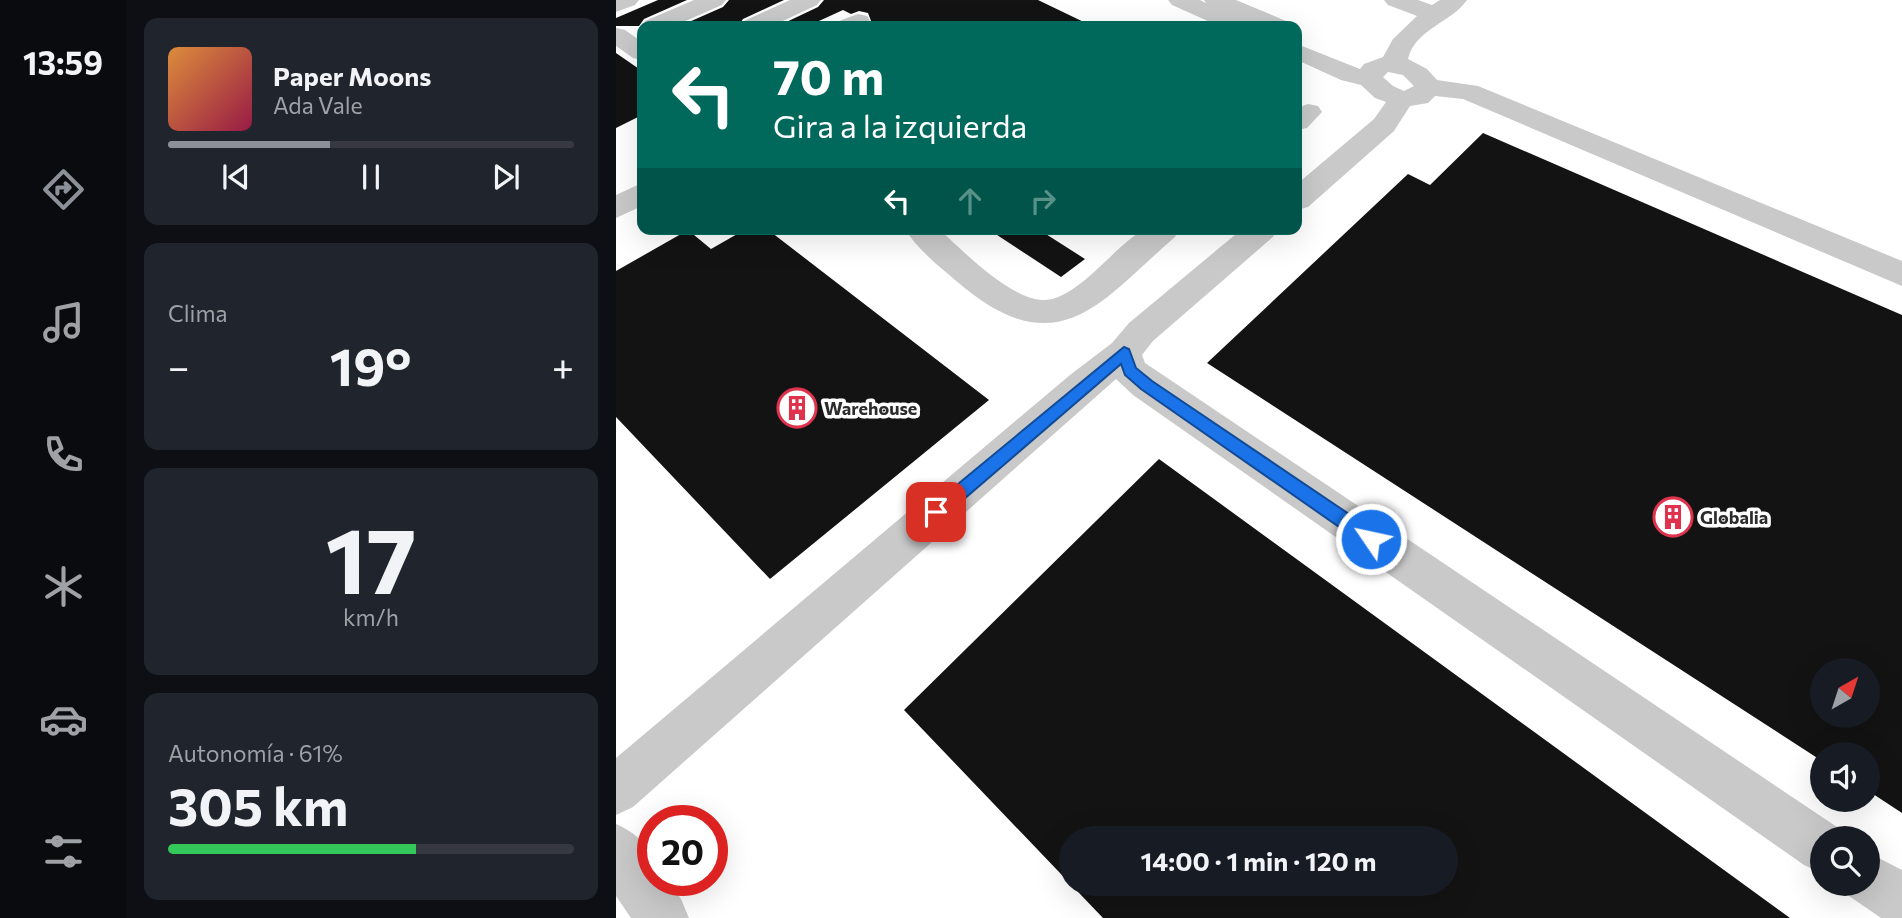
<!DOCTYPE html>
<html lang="es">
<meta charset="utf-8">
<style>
body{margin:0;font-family:Commissioner,sans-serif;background:#20242c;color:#f1f3f6;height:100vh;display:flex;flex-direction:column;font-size:26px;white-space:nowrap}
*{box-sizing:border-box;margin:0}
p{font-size:23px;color:#9ea1a6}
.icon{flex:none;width:38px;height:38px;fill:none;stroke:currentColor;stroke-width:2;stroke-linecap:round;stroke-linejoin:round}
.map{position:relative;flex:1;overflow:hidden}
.panel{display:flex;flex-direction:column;gap:18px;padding:18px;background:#0d0f14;width:490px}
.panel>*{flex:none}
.guide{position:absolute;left:21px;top:21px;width:665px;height:214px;border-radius:14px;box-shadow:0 7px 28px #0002;background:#00695c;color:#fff;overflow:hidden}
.needle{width:46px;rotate:39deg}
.fabs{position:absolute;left:1194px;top:658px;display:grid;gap:14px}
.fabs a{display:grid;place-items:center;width:70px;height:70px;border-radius:50%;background:#171b24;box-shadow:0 7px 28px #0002;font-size:35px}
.speed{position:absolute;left:21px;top:805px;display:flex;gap:14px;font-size:35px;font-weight:700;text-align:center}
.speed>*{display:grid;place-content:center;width:91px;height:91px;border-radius:50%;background:#171b24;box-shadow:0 7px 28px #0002;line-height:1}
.speed .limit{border:10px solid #d22;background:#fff;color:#111}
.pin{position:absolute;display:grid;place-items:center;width:60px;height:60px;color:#fff;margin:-30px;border-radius:14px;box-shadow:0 4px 10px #0006}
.me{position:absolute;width:77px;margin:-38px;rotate:304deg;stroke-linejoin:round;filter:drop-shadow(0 0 5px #0008)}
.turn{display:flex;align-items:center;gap:24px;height:147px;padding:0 21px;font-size:32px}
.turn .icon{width:91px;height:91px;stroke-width:2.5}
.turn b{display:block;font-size:49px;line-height:60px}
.lanes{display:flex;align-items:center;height:66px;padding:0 21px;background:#0003;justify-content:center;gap:35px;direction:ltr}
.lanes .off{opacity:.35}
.big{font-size:52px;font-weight:700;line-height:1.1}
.panel .card{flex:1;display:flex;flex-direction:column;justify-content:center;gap:10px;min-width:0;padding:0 24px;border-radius:14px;background:#20242c}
.panel .dial{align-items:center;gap:0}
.dial b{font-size:91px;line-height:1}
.song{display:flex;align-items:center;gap:21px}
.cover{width:84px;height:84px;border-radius:10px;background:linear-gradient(135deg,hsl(30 70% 55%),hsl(340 70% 35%))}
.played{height:7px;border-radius:4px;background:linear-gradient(90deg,#8c9099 40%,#363941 40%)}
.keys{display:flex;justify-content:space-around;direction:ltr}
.heat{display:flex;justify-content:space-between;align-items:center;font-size:38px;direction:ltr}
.charge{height:10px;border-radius:5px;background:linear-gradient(90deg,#34c759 61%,#363941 0)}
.trip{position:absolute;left:443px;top:826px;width:399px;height:70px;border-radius:35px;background:#171b24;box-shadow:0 7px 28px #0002;font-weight:700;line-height:70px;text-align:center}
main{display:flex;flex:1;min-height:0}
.tab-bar{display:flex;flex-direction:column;width:126px;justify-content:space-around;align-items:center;background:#090b0e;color:#9ea1a6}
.tab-bar .icon{width:49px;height:49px}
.tab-bar .active{color:#8c9099}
.tab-bar b{font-size:32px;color:#f1f3f6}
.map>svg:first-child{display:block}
.building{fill:#131313;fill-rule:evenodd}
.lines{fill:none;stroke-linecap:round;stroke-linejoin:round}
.minor{fill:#c9c9c9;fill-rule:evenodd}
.route{fill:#1a73e8;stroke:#114b97;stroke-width:2}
.labels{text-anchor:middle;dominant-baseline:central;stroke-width:7;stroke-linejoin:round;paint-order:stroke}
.poi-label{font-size:18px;font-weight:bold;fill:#2c2c2c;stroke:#fff;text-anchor:start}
</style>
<main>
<nav class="tab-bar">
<b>13:59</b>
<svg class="icon active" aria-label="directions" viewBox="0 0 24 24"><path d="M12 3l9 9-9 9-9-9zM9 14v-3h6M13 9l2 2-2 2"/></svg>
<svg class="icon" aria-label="music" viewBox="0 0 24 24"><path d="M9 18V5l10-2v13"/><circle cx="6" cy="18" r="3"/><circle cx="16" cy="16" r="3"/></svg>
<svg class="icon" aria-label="phone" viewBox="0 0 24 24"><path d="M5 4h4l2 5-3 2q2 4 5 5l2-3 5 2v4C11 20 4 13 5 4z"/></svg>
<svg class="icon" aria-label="climate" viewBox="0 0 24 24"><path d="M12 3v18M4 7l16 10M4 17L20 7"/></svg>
<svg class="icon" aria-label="car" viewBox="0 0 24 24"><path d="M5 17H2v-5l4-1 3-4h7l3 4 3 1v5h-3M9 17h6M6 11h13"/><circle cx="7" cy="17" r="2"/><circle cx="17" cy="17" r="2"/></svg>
<svg class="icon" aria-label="filters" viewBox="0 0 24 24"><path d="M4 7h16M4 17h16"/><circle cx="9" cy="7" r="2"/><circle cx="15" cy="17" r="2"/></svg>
</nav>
<section class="panel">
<div class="card">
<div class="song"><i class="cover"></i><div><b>Paper Moons</b><p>Ada Vale</p></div></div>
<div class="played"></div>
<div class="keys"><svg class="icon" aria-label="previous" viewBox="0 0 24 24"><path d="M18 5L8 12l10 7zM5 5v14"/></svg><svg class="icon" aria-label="pause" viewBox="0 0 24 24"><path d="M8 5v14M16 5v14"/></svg><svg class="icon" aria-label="next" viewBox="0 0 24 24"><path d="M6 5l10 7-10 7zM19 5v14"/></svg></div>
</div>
<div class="card"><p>Clima</p>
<div class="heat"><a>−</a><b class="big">19°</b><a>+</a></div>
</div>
<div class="card dial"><b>17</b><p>km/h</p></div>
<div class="card"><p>Autonomía · 61%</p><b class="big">305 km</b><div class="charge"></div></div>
</section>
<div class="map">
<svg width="1286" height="918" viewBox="0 0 1286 918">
<rect width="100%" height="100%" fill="#fff"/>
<path class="building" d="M 42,0 L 71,0 L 28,19 L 23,26 L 0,26 L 0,18 Z
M 113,0 L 168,0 L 127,19 L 122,26 L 64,26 L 107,7 Z
M 208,0 L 422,0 L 476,26 L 257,26 L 252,13 L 243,11 L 235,14 L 227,10 L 192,26 L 162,26 L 202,7 Z
M 0,53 L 26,71 L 26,115 L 0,128 Z
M 867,133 L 1286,315 L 1286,813 L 1251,790 L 1251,754 L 1206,754 L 1206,761 L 591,363 L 792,174 L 814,185 ZM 1206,670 L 1251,670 L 1251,716 L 1206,716 Z
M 130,229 L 151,229 L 373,400 L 154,579 L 0,417 L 0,271 L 72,230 L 95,249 Z
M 372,229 L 422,229 L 469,259 L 445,277 Z
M 543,459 L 1174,918 L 487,918 L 288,710 ZM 455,838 L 830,838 L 830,884 L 455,884 Z"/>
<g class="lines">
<path class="minor" d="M 0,0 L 23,0 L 19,5 L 0,12 Z
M 78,0 L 110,0 L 106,5 L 58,26 L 26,26 L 29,21 Z
M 174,0 L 205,0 L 201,5 L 156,26 L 125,26 L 128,21 Z
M 552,0 L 584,0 L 590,3 L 588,0 L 620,0 L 670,21 L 673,26 L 641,26 L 630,21 L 631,26 L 603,26 L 556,5 Z
M 768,0 L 802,0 L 816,5 L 824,0 L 851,0 C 835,23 799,29 792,59 L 811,69 L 821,80 L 862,86 L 1286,261 L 1286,286 L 847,99 L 819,96 L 812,103 L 794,106 L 778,131 L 692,207 L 681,210 L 681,184 L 758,119 L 770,102 L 759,98 L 745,85 L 725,80 L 681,60 L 681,44 L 744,69 L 748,64 L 767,57 L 777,39 L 801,16 L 772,5 ZM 772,72 L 787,75 L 798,86 L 788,91 L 777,86 L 767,77 Z
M 242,14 L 251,16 L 254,21 L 251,26 L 220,26 L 223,21 Z
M 0,28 L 9,30 L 26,42 L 26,60 L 17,58 L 0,46 Z
M 692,104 L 702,106 L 706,112 L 691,128 L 681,130 L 681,108 Z
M 26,183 L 26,206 L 0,218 L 0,195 Z
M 289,229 L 323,229 C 347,251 392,297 425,300 C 459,303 498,246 526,231 C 535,226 553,229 563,229 L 559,237 C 487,299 445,365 350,289 C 330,272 303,252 289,229 Z
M 626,229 L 661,229 L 657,237 L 537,341 L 526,355 L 529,363 L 1224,829 L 1228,838 L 1206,838 L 1206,873 L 1188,865 L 517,395 L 500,379 L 17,807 L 0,815 L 0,758 L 454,375 L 496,343 L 513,323 Z
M 0,824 C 27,836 37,851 37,880 L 52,880 L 65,899 L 73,918 L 15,918 L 0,896 Z
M 1251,852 L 1286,870 L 1286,918 L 1265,918 L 1233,896 L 1227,884 L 1251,884 Z"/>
</g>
<path class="route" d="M 508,347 L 513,349 L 520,368 L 536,381 L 761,533 L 764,539 L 761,545 L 755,547 L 749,545 L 525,389 L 509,375 L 505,364 L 326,518 L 320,520 L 314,518 L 312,512 L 314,507 Z"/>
<defs>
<g id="building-ring" transform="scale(2.0125)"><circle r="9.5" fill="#fff" stroke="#df324d" stroke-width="1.5"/><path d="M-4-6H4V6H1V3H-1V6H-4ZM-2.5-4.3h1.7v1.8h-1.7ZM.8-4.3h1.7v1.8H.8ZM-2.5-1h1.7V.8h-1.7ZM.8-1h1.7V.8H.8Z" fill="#df324d"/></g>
</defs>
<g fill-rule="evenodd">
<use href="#building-ring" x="181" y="408"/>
<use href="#building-ring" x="1057" y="517"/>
</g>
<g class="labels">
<g class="poi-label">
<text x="208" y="408">Warehouse</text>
<text x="1084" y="517">Globalia</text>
</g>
</g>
</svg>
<div class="fabs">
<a><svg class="needle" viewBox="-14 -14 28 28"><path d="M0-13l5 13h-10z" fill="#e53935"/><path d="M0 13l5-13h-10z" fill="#9ea1a6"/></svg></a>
<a><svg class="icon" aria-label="sound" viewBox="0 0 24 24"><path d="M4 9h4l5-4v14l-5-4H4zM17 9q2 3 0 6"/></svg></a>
<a><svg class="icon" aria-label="search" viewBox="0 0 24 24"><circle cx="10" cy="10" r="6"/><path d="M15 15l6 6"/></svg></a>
</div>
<div class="speed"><div class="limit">20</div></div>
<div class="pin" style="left:320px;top:512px;background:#d93025"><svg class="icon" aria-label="arrive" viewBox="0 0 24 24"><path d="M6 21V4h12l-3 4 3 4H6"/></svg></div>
<svg class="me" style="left:755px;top:539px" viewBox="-20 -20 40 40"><circle r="17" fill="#1a73e8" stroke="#fff" stroke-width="3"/><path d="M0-11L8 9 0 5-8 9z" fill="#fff"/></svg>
<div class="trip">14:00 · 1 min · 120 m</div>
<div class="guide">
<div class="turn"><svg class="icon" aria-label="left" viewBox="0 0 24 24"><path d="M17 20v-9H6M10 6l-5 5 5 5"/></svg><div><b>70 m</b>Gira a la izquierda</div></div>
<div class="lanes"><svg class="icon" aria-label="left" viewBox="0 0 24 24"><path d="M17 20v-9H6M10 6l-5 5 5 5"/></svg><svg class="icon off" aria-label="ahead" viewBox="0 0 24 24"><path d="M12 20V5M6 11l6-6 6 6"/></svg><svg class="icon off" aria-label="right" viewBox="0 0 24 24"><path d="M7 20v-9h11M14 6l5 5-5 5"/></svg></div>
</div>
</div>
</main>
